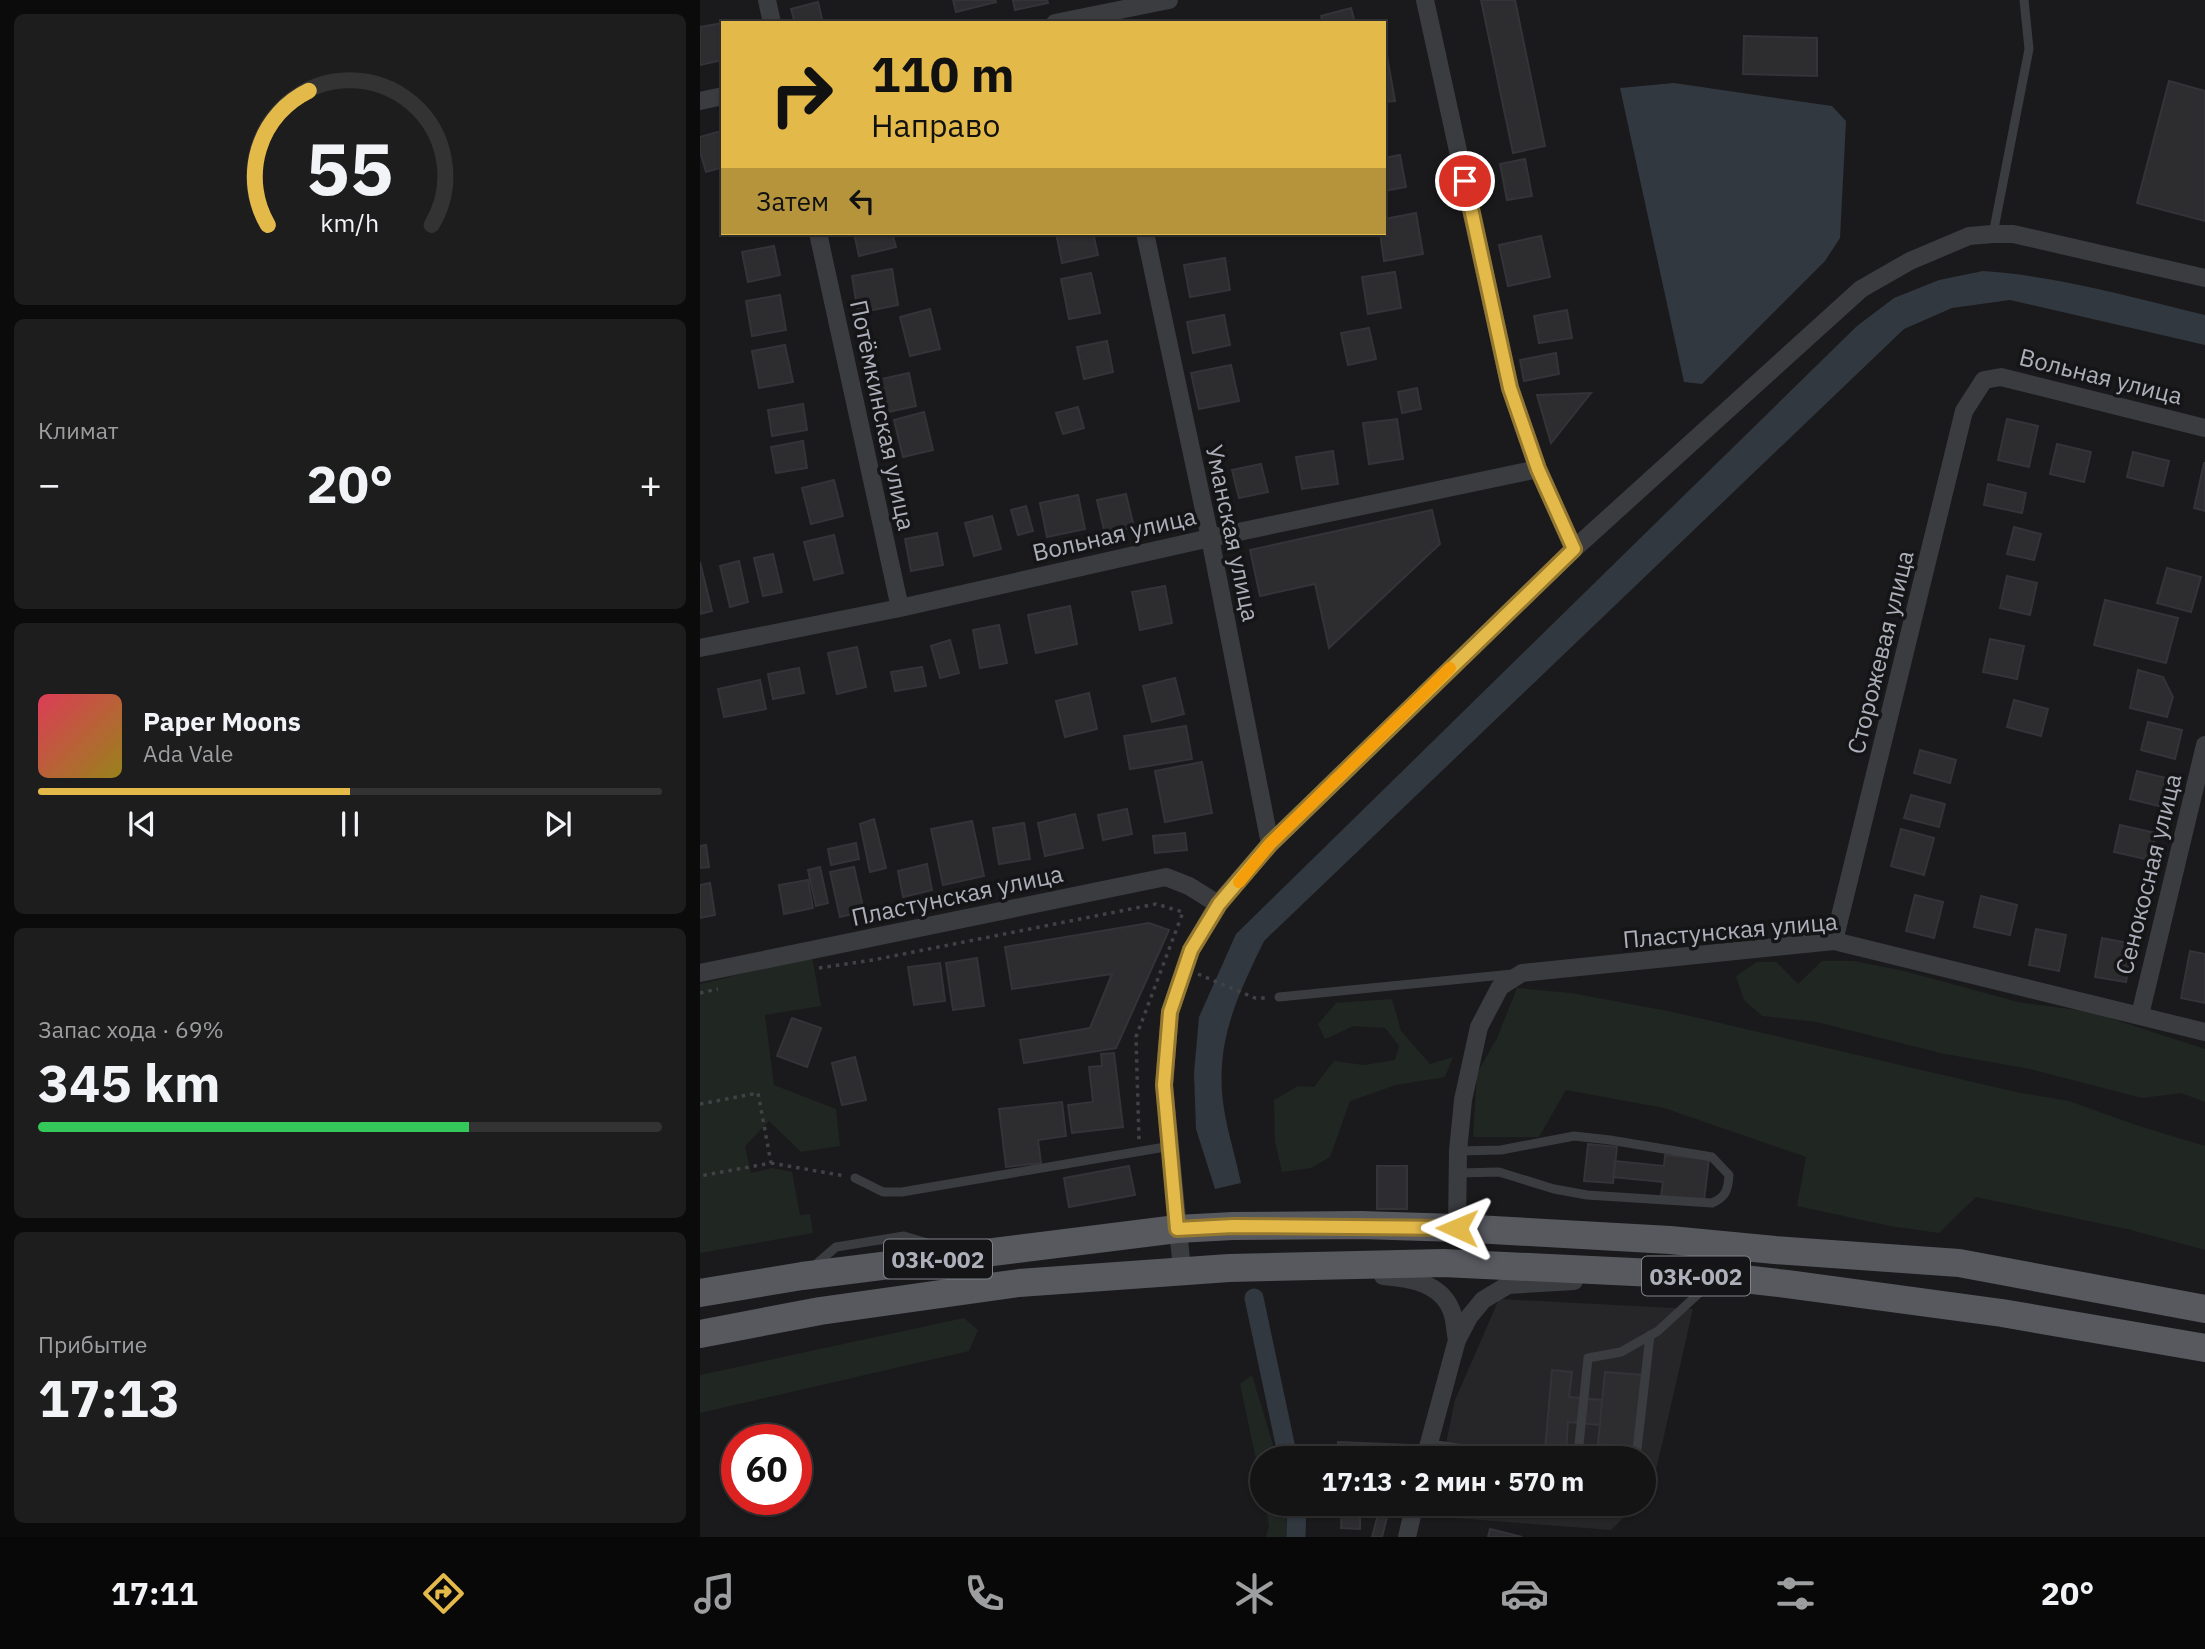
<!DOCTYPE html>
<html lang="ru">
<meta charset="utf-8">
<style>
body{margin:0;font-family:"IBM Plex Sans",sans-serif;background:#1d1d1e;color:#f1f3f6;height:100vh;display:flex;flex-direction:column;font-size:26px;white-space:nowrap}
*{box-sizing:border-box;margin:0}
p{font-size:23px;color:#9d9ea0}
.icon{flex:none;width:38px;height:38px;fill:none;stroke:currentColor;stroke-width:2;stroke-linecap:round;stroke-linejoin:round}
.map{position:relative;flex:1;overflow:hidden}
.sheet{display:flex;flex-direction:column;gap:14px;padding:14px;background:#0b0b0c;width:700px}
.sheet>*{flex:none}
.banner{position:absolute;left:21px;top:21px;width:665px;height:214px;border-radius:0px;box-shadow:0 2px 5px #0004,0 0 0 2px #333334;background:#e3b94a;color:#111;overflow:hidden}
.speed{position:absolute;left:21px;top:1424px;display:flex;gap:14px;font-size:35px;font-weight:700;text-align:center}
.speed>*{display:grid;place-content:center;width:91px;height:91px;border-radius:50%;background:#141415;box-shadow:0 2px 5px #0004,0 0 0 2px #333334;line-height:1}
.speed .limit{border:10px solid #d22;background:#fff;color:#111}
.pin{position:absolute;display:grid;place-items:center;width:60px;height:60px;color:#fff;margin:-30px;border:4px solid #fff;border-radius:50%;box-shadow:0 2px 7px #0007}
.me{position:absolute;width:77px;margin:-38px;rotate:271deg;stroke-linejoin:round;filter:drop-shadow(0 0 5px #0008)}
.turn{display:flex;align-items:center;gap:24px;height:147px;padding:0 35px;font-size:32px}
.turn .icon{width:91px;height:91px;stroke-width:2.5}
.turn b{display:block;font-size:49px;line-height:60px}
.then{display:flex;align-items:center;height:66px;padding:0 35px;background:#0003;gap:14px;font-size:26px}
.big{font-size:52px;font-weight:700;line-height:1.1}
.sheet .widget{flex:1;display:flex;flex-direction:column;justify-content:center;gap:10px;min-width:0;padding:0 24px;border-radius:10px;background:#1d1d1e}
.sheet .dial{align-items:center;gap:0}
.dial svg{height:182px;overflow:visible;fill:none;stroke:#333334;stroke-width:7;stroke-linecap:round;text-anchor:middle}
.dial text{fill:#f1f3f6;stroke:none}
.song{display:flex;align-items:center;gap:21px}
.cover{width:84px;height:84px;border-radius:10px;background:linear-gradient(135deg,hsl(350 70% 55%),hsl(50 70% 35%))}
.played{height:7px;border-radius:4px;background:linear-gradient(90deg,#e3b94a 50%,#333334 50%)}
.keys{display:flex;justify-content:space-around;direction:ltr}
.heat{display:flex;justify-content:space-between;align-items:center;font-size:38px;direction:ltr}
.charge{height:10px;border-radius:5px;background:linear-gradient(90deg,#34c759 69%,#333334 0)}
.trip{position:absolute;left:550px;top:1446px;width:406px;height:70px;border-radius:35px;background:#141415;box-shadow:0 2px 5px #0004,0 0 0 2px #333334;font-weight:700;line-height:70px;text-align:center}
.menu{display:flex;height:112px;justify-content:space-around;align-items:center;background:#080808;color:#9d9ea0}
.menu .icon{width:49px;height:49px}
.menu .current{color:#e3b94a}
.menu b{font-size:32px;color:#f1f3f6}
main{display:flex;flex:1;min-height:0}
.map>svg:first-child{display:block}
.built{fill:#262629}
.green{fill:#202621}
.water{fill:#31383f}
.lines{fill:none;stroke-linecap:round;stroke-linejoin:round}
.canal{stroke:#31383f;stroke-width:19}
.building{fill:#2d2d30;stroke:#343438;stroke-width:2}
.path{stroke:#414247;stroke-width:3.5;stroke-dasharray:3.5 5;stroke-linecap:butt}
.lane{stroke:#3b3c40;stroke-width:9}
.street{stroke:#3b3c40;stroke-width:18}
.primary{stroke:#57595f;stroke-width:28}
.route-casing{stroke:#947830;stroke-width:18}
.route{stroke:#e3b94a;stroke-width:12}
.slow{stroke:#f59e0b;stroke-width:12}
.labels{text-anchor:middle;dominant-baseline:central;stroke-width:7;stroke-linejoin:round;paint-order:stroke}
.shield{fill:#151517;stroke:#7f8289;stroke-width:2}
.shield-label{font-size:23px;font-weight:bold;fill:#adb0ba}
.street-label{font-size:24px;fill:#adb0ba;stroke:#151517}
</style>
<main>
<section class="sheet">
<div class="widget dial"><svg viewBox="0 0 100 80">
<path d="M14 69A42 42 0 1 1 86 69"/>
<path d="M14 69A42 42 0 0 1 32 10" stroke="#e3b94a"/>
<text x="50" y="56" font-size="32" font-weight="700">55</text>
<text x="50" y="72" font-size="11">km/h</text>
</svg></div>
<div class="widget"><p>Климат</p>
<div class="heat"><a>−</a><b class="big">20°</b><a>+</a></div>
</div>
<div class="widget">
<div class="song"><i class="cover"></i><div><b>Paper Moons</b><p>Ada Vale</p></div></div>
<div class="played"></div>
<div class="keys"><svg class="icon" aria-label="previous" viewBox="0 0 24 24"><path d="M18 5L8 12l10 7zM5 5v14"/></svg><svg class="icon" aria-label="pause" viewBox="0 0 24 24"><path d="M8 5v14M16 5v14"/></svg><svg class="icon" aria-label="next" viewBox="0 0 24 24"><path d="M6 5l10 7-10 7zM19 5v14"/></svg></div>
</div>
<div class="widget"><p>Запас хода · 69%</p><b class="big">345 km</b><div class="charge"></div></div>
<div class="widget"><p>Прибытие</p><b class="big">17:13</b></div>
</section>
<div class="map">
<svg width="1505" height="1537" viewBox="0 0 1505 1537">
<rect width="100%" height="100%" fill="#1a1a1c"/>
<path class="built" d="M 799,1299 L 993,1309 L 954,1479 L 943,1495 L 943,1458 L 743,1458 L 755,1400 Z
M 733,1503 L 938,1503 L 911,1530 L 730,1516 Z"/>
<path class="green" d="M 112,957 L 121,1006 L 65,1015 L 74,1085 L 136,1109 L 140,1146 L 101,1152 L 69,1121 L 45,1146 L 51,1173 L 72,1168 L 92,1172 L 100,1215 L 110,1214 L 113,1233 L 0,1253 L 0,984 Z
M 1122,961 L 1154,961 L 1204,971 L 1318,1002 L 1391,1012 L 1505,1049 L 1505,1102 L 1481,1093 L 1442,1098 L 1330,1069 L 1245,1054 L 1117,1022 L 1062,1016 L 1044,1000 L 1036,976 L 1057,962 L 1076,962 L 1098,984 Z
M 817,988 L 871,993 L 973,1012 L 1316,1092 L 1369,1101 L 1439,1126 L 1505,1146 L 1505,1250 L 1431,1230 L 1276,1197 L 1239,1233 L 1190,1226 L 1097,1206 L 1106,1157 L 964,1108 L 866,1090 L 839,1137 L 773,1137 L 777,1073 L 797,1038 Z
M 692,999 L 701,1031 L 730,1064 L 753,1057 L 745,1077 L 696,1085 L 650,1101 L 630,1157 L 611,1168 L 582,1172 L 575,1142 L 574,1100 L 598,1086 L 614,1087 L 634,1061 L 664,1065 L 695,1060 L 699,1046 L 685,1028 L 654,1026 L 625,1039 L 618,1024 L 636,1003 Z
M 264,1318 L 278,1330 L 269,1351 L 0,1413 L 0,1375 Z
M 552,1375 L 577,1458 L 562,1458 L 562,1488 L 540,1384 Z
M 565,1503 L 586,1503 L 587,1537 L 566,1537 L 569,1526 Z"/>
<path class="water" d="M 974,83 L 1132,106 L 1146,121 L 1140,238 L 1125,261 L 1002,384 L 984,382 L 920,88 Z
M 1283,271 C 1358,276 1431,297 1505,315 L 1505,345 L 1310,300 L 1252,308 L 1204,329 L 564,941 C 540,991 518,1034 522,1092 C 524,1122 535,1153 541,1183 L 515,1189 L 496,1129 L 494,1073 L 499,1017 L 536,934 L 1157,326 L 1194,298 L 1239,280 Z"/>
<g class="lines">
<path class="canal" d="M 554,1298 L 588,1458
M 596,1537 L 597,1503"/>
</g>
<path class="building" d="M 253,0 L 295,0 L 296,2 L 256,12 Z
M 313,0 L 347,0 L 348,3 L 315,10 Z
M 781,0 L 815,0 L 845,146 L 813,153 Z
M 118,2 L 123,23 L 95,23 L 91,9 Z
M 651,8 L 655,23 L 623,23 L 621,16 Z
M 23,23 L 23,60 L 0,65 L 0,27 Z
M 1044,36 L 1117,38 L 1117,76 L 1043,74 Z
M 684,56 L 687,56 L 695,101 L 684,102 Z
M 1469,81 L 1505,91 L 1505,221 L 1437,203 Z
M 21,131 L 23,167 L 6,172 L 0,151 L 0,137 Z
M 700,155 L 706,187 L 684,191 L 684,158 Z
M 825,159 L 832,196 L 807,200 L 800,164 Z
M 716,213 L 723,254 L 684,261 L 680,233 L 684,233 L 684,219 Z
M 154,233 L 192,233 L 196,247 L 159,256 Z
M 356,233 L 393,233 L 398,255 L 362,263 Z
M 841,236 L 850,277 L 808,286 L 799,245 Z
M 74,246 L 80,275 L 48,282 L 42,252 Z
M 525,258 L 530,290 L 490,297 L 484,265 Z
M 192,269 L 198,305 L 158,313 L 152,276 Z
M 695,272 L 701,308 L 668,314 L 662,277 Z
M 391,273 L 400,313 L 369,319 L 361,279 Z
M 80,295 L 86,330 L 52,336 L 46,301 Z
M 230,309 L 240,349 L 210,356 L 200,317 Z
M 867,310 L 872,338 L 839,343 L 834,316 Z
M 524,315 L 530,345 L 493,353 L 487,322 Z
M 669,328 L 676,359 L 648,365 L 641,333 Z
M 407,341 L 413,372 L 384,379 L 377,347 Z
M 85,345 L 93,382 L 59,388 L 52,351 Z
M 856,353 L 859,374 L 824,381 L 820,360 Z
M 531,365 L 539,401 L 499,409 L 491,373 Z
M 209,373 L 216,406 L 184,413 L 177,380 Z
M 717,388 L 721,409 L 702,413 L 698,392 Z
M 891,393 L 851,443 L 837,395 Z
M 103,404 L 107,430 L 72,436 L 68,410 Z
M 378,407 L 384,428 L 363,434 L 356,413 Z
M 224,412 L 233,450 L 203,457 L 194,420 Z
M 697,419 L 703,459 L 669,464 L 663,423 Z
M 1307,419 L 1338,426 L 1329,467 L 1298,460 Z
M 103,441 L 107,468 L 76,473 L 71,447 Z
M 1357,444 L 1391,452 L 1384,482 L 1350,474 Z
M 633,451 L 638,484 L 602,489 L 596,457 Z
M 1433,452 L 1469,461 L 1463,486 L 1427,477 Z
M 1504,463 L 1505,463 L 1505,511 L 1494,508 Z
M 561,464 L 568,492 L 539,498 L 532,470 Z
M 134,480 L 143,516 L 111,524 L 102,488 Z
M 1288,484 L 1326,493 L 1322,513 L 1284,505 Z
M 426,494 L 434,527 L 405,534 L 397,500 Z
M 378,495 L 385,529 L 347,537 L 340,503 Z
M 326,506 L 333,531 L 318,535 L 311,510 Z
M 732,510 L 740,544 L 629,648 L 615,584 L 560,596 L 550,550 Z
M 292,516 L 301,549 L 274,556 L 265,523 Z
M 1314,527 L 1341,534 L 1334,560 L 1307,554 Z
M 237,533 L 243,565 L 211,571 L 205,539 Z
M 134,535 L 143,573 L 114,580 L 104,542 Z
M 73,554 L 82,592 L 63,596 L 54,558 Z
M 39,561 L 48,602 L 30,607 L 20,566 Z
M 0,562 L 12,611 L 0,614 Z
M 1467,568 L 1501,577 L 1491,612 L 1457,603 Z
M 1307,576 L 1337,583 L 1330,615 L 1300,608 Z
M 465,586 L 472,623 L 440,630 L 432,592 Z
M 1405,600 L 1478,618 L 1466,663 L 1394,645 Z
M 370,606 L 377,644 L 336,653 L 328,615 Z
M 299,625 L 307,663 L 280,668 L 273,630 Z
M 1290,639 L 1324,646 L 1317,679 L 1283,672 Z
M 250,640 L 259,673 L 240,678 L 231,646 Z
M 157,647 L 166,687 L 137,694 L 128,653 Z
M 222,667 L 226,686 L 195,691 L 191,672 Z
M 99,668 L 104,693 L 73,699 L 68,674 Z
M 1438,670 L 1463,677 L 1473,697 L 1467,717 L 1430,708 Z
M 475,678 L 484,714 L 452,722 L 443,686 Z
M 60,680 L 66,709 L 24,717 L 18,689 Z
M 389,693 L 397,729 L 365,737 L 356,701 Z
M 1314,700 L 1348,709 L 1341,736 L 1307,727 Z
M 1448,722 L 1482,730 L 1475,759 L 1441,750 Z
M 486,726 L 492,759 L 430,769 L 424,736 Z
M 1220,750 L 1256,760 L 1250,783 L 1214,773 Z
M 502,762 L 512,813 L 465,822 L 455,771 Z
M 1437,771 L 1470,779 L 1463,807 L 1430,799 Z
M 1211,795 L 1245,804 L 1239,827 L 1204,818 Z
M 427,809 L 432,834 L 403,840 L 398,815 Z
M 375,814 L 383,848 L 345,856 L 338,823 Z
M 174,819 L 186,868 L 170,872 L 160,824 Z
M 272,821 L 284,876 L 243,885 L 231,829 Z
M 324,823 L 330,859 L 299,864 L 293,828 Z
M 1420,825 L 1456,833 L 1450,860 L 1414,852 Z
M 1201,829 L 1234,838 L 1224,875 L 1191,866 Z
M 485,833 L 487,850 L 455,853 L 453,836 Z
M 156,843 L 159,859 L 131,865 L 128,849 Z
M 6,845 L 9,867 L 0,868 L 0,846 Z
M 227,864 L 232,890 L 203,897 L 198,871 Z
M 120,867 L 128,903 L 116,906 L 108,870 Z
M 154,867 L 164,911 L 140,917 L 130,872 Z
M 108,880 L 113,908 L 84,914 L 79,885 Z
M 10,883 L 15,915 L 0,918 L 0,885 Z
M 1215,895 L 1243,902 L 1234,938 L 1206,931 Z
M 1281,896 L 1317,905 L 1310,935 L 1274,927 Z
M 449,923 L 469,930 L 416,1048 L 324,1063 L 320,1040 L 390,1028 L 412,974 L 312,989 L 305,947 Z
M 1336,929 L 1366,935 L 1359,971 L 1329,965 Z
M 1402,938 L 1433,944 L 1426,982 L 1395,977 Z
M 1490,951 L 1505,954 L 1505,1003 L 1481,998 Z
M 277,958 L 284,1006 L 253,1010 L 246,963 Z
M 240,963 L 245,1001 L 214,1005 L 208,967 Z
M 92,1018 L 121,1028 L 107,1067 L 77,1056 Z
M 414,1053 L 423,1127 L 372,1133 L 368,1105 L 393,1102 L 389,1067 L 402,1066 L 401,1054 Z
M 155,1057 L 166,1100 L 142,1105 L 132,1063 Z
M 362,1102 L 366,1136 L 338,1140 L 341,1163 L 306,1167 L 299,1109 Z
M 888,1144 L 917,1147 L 913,1183 L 884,1181 Z
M 965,1155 L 1009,1159 L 1004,1201 L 961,1196 L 963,1182 L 913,1177 L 915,1161 L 964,1166 Z
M 429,1166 L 435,1195 L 369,1207 L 364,1178 Z
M 677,1166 L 707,1166 L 707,1209 L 677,1209 Z
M 852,1370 L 872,1372 L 869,1397 L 902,1400 L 900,1425 L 868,1422 L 866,1452 L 845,1450 Z
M 905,1372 L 944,1375 L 938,1447 L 898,1444 Z
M 638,1442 L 710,1445 L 710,1458 L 638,1458 Z
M 642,1503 L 660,1503 L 660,1529 L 641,1528 Z
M 679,1511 L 688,1513 L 682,1537 L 672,1537 Z
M 790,1529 L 822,1537 L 788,1537 Z"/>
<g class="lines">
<path class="path" d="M 119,968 L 173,960 L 456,904 L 483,912 L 436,1037 L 439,1140
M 498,974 L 555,998 L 566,998
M 0,993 L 18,989
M 0,1104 L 58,1093 L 71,1163 L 0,1176
M 71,1163 L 145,1176"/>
<path class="lane" d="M 1293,234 L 1329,49 L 1324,0
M 579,997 L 813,974
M 758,1173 L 799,1172 L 854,1189 L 887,1195 L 1012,1203 C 1026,1197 1028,1190 1029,1175 L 1012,1157 L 910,1140 L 874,1136 L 801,1150 L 758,1151
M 155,1178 L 183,1192 L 202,1192 L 471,1146
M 114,1266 L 136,1247 L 204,1236 L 244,1248
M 729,1444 L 786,1452 L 878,1454 L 888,1358 L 921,1352 L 958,1331 L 1010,1283
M 936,1458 L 950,1335"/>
<path class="street" d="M 67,0 L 72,23
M 725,0 L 810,388 L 838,469 L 874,549
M 355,23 L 469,0
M 0,101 L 23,96
M 118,233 L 200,608
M 445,233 L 510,538 L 570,844
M 0,648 L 200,608 L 510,538 L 838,469
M 1134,941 L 1264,411 L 1284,380 L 1301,377 L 1505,428
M 0,973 L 466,877 L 489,886 L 518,904
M 1440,1015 L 1505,745
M 757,1228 L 758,1151 L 763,1100 L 779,1027 L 800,987 L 822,973 L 1134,941 L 1505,1032
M 482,1270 L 464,1085 L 470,1012 L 491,950 L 518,904 L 570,844 L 874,549 L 1161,289 L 1210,261 L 1269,236 L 1293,234 L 1313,234 L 1505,278
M 683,1276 C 710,1278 742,1283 752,1312 C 755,1321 755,1331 757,1340
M 725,1458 L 757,1340 L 769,1317 L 783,1300 L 808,1285 L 874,1281
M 707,1537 L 715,1503"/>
<path class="primary" d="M 0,1293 L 102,1276 L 477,1229 L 533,1226 L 661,1225 L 757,1228 L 970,1240 L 1075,1250 L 1259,1263 L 1505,1309
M 0,1334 L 120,1311 L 319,1283 L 529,1268 L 743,1263 L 1017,1276 L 1087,1284 L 1302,1313 L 1505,1348"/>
</g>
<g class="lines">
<g class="route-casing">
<path id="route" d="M 757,1228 L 533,1226 L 477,1229 L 464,1085 L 470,1012 L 491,950 L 519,904 L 570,844 L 874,549 L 838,469 L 810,388 L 765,181"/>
</g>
<use href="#route" class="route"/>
<path class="slow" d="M 539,882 L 570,844 L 750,668"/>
</g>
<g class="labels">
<g class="shield">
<rect x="184" y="1239.5" width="108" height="39" rx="5"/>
<rect x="942" y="1256.5" width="108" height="39" rx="5"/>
</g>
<g class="shield-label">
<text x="238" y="1259">03К-002</text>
<text x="996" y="1276">03К-002</text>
</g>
<g class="street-label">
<text transform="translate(1401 376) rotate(14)">Вольная улица</text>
<text transform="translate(183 415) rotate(78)">Потёмкинская улица</text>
<text transform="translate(533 533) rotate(78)">Уманская улица</text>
<text transform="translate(414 534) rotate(-13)">Вольная улица</text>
<text transform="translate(1180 652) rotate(-76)">Сторожевая улица</text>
<text transform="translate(1448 874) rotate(-76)">Сенокосная улица</text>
<text transform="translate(257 895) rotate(-12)">Пластунская улица</text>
<text transform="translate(1030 930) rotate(-5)">Пластунская улица</text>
</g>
</g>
</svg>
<div class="speed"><div class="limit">60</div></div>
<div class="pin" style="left:765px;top:181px;background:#d93025"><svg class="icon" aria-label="arrive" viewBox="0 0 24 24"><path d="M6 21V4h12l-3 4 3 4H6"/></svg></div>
<svg class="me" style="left:757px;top:1228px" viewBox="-20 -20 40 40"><path d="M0-17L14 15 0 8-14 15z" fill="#e3b94a" stroke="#fff" stroke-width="4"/></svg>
<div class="trip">17:13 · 2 мин · 570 m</div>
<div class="banner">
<div class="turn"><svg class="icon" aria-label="right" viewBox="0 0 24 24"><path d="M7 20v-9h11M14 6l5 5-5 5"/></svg><div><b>110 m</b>Направо</div></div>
<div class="then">Затем<svg class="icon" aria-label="left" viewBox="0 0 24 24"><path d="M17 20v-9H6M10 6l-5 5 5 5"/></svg></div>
</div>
</div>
</main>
<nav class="menu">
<b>17:11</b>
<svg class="icon current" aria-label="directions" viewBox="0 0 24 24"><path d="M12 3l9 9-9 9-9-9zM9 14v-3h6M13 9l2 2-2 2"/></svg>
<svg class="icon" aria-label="music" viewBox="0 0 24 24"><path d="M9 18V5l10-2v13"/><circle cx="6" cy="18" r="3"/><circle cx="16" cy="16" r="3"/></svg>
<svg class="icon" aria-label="phone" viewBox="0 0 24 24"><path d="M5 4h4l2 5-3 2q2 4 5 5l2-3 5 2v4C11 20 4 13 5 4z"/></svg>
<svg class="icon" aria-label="climate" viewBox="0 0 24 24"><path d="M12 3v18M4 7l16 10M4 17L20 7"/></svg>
<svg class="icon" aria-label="car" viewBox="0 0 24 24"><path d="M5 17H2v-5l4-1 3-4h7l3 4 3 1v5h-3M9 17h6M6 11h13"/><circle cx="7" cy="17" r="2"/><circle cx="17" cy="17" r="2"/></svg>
<svg class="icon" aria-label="filters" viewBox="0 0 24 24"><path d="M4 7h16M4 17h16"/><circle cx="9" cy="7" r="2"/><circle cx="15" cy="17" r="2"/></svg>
<b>20°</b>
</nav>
